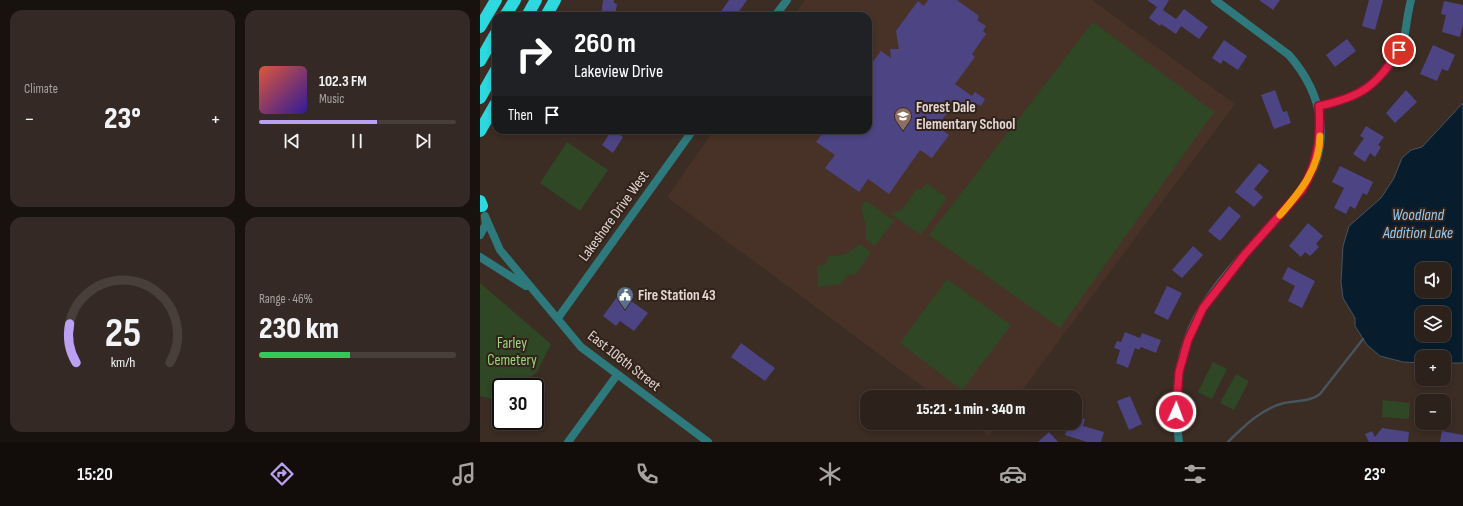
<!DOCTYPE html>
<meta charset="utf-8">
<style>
body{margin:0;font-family:"Sofia Sans Condensed",sans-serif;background:#342924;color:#f1f3f6;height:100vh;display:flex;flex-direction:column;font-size:15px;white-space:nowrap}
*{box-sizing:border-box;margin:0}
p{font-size:13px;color:#a6a3a3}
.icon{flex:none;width:22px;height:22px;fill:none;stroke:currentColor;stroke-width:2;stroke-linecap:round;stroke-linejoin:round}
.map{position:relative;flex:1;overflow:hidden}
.drawer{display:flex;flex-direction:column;gap:10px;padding:10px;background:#18120f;width:480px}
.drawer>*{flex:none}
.hud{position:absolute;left:12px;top:12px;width:380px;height:122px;border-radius:12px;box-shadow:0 2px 6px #0003,0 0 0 1px #483e3a;background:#202124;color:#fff;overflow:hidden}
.buttons{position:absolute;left:935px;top:262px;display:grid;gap:8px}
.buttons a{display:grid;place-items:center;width:36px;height:36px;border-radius:8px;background:#2c211b;box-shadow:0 2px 6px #0003,0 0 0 1px #483e3a;font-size:20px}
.speed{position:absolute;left:12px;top:378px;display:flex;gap:8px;font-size:20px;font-weight:700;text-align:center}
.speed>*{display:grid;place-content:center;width:52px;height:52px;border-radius:50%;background:#2c211b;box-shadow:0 2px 6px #0003,0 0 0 1px #483e3a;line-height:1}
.speed .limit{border:2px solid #111;border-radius:6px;background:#fff;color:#111}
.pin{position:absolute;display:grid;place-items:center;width:34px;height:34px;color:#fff;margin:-17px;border:2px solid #fff;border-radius:50%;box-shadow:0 1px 4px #0007}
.me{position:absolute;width:44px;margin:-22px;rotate:2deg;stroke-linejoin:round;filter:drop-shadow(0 0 3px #0008)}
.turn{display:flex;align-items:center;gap:14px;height:84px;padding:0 16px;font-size:18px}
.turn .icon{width:52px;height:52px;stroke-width:2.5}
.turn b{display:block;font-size:28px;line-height:34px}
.then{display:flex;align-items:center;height:38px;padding:0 16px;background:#0003;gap:8px;font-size:15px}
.big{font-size:30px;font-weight:800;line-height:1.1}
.drawer .widget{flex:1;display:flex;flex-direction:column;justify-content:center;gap:6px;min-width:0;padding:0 14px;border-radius:12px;background:#342924}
.drawer .dial{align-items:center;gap:0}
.dial svg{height:104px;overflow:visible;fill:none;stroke:#483e3a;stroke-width:7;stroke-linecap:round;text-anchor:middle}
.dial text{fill:#f1f3f6;stroke:none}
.song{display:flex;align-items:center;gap:12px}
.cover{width:48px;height:48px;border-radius:6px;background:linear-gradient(135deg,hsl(10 70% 55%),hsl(250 70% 35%))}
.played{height:4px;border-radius:2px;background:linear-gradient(90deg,#bca0f2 60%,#483e3a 60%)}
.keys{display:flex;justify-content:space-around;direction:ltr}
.heat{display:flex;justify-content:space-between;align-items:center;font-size:22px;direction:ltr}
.charge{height:6px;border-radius:3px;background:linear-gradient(90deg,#34c759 46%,#483e3a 0)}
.drawer .tiles{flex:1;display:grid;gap:10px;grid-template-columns:repeat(2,1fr)}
.trip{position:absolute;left:380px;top:390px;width:222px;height:40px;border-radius:12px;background:#2c211b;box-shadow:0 2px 6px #0003,0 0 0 1px #483e3a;font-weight:800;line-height:40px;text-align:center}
.tabs{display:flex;height:64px;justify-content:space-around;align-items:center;background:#120d0b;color:#a6a3a3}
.tabs .icon{width:28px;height:28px}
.tabs .on{color:#bca0f2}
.tabs b{font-size:18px;color:#f1f3f6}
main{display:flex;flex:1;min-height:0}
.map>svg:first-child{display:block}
.built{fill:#483227}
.green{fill:#2f4725}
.water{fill:#071d2d;stroke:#48545e;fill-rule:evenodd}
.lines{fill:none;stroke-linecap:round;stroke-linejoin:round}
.stream{stroke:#48545e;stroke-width:2.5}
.building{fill:#4d4484}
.minor{stroke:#2e797c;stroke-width:8}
.tertiary{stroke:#2e797c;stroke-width:8}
.motorway{stroke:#2dd9df;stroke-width:12}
.route-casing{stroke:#92132f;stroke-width:10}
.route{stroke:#e11d48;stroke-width:7}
.slow{stroke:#f59e0b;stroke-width:7}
.labels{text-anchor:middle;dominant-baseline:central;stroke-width:4;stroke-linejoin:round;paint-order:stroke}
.poi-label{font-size:15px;font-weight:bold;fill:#e1d6d1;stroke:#31221a;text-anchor:start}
.street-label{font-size:15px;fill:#e1d6d1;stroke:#31221a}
.park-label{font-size:15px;fill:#9ad780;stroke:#31221a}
.water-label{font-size:16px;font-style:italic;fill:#95cbf3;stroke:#31221a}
</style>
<main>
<section class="drawer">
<div class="tiles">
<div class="widget"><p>Climate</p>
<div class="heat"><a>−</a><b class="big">23°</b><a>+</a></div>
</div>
<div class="widget">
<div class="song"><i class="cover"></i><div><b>102.3 FM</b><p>Music</p></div></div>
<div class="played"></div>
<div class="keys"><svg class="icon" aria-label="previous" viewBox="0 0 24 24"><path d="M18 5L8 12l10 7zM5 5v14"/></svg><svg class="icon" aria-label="pause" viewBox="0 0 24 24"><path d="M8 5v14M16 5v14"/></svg><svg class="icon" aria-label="next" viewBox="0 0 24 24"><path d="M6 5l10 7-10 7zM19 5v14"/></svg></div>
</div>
<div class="widget dial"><svg viewBox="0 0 100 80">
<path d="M14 69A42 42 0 1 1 86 69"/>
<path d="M14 69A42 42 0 0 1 9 39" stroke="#bca0f2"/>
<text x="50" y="56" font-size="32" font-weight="700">25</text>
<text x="50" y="72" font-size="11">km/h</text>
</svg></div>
<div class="widget"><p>Range · 46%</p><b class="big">230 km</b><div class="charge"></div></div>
</div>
</section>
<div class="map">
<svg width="983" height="442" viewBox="0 0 983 442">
<rect width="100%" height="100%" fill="#3b2c24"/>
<path class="built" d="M 325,0 L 612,0 L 755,104 L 537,397 L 457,397 L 187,197 L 234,130 L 388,130 L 388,16 L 314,16 Z
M 492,423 L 518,423 L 509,436 Z"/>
<path class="green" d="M 613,22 L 734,112 L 580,328 L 449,235 Z
M 87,142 L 128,170 L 100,211 L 60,183 Z
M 447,183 L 467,198 L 441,235 L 410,213 L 422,210 L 437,189 L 442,189 Z
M 384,202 L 388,202 L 414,221 L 395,246 L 385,239 L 386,225 L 381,207 Z
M 380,244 L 391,252 L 376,274 L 368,275 L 361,284 L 338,287 L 337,266 L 345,265 L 349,256 C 363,256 370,253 380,244 Z
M 467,279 L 531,325 L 482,390 L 420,343 Z
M 0,283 L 71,344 L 57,372 L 39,387 L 21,387 L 21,397 L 11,399 L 0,396 Z
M 733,362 L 747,369 L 732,399 L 718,392 Z
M 756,374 L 769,381 L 754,410 L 740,403 Z
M 903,400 L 930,403 L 929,419 L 902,417 Z"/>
<path class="water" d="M 983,103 L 983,363 L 964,363 L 964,357 L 942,357 L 942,363 L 923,362 L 900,356 L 887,345 L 875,326 L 875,318 L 863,298 L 861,282 L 863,246 L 869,226 L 901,198 L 914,178 L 922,158 L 931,150 L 942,147 ZM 942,269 L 964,269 L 964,291 L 942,291 ZM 942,313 L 964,313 L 964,335 L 942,335 Z"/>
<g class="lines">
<path class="stream" d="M 748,442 C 764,426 781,409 804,403 C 817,400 830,402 840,394 L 883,339"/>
</g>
<path class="building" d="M 123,0 L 134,0 L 134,3 L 137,4 L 135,16 L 121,16 Z
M 249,0 L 267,0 L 256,16 L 238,16 Z
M 448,0 L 477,0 L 499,16 L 497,20 L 506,26 L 503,31 L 506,34 L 492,54 L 495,57 L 475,84 L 492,96 L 495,92 L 505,99 L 501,106 L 498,104 L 489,115 L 474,104 L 457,126 L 469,135 L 452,158 L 440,150 L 409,194 L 388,179 L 379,192 L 345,168 L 355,155 L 336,142 L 345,130 L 388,130 L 388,68 L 401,51 L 411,58 L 410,49 L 419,49 L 416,31 L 438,1 L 444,6 Z
M 667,0 L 689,0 L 683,10 L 696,19 L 704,9 L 728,27 L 719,39 L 701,26 L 696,34 L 681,24 L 680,26 L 669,18 L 677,7 Z
M 779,0 L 800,0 L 793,10 Z
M 889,0 L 903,0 L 895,30 L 882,26 Z
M 964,1 L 983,5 L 983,24 L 980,37 L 962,32 L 966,15 L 961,14 Z
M 867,39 L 876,51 L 855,67 L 846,55 Z
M 744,40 L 767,56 L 758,70 L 743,60 L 741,64 L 732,58 Z
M 953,45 L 975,55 L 968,71 L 962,69 L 957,81 L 940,74 Z
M 795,90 L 803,112 L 807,111 L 811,123 L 794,129 L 781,95 Z
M 926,90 L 937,102 L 915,123 L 906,113 Z
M 886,126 L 904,137 L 898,145 L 901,147 L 895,157 L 890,153 L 885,162 L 873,154 L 884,138 L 880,136 Z
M 132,130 L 143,137 L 133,153 L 122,145 Z
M 779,163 L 789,171 L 774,189 L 783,197 L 774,207 L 755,192 Z
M 860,166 L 893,182 L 887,195 L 883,193 L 875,209 L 870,206 L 866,214 L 854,208 L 864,188 L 852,182 Z
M 749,206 L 761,216 L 740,241 L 728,231 Z
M 828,223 L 843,236 L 836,244 L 839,247 L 830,256 L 825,252 L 821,257 L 809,246 Z
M 713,246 L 723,255 L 702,278 L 692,270 Z
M 808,267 L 835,281 L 822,308 L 808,301 L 815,286 L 802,279 Z
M 687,286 L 702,293 L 688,320 L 674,313 Z
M 140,293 L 168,313 L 154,331 L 140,321 L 136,326 L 123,316 Z
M 645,332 L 660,338 L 662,333 L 681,340 L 676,353 L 661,347 L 659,350 L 655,348 L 648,368 L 636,363 L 640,350 L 634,348 L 637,341 L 641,342 Z
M 261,343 L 295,368 L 285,381 L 251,357 Z
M 650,396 L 662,424 L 649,430 L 637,401 Z
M 598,417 L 605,419 L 603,426 L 624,432 L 621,442 L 607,442 L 585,435 L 589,423 L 596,423 Z
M 902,428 L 929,432 L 928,442 L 889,442 L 885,434 L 892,431 L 895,437 Z
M 962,431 L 983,435 L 983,442 L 960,442 Z
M 569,432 L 578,442 L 558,442 Z"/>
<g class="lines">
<path class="minor" d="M 295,16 L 307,0
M 839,106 C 881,97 913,77 925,33 C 927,22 928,11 931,0
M 78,318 L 213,130
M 88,442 L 137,375
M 699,442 C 692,397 698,347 723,307 C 743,275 771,247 797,218 C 805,209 815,199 823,188 C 853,143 843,94 809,55 L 735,0"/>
<path class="tertiary" d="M 5,216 L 20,250 L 101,347 L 228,442
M 0,235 L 6,224 L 5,218
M 0,257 L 46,286"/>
<path class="motorway" d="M 25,16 L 35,0
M 47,16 L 56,0
M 66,16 L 75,0
M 0,27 L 16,0
M 0,61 L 16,33
M 0,98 L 16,70
M 0,131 L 16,103
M 0,201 L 2,206"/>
</g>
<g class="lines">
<g class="route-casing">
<path id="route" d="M 696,412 L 699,372 L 708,340 L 723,308 L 765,254 L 822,190 C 838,163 841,137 839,106 C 881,97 897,86 919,50"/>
</g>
<use href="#route" class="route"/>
<path class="slow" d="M 800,215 C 820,192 840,168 840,136"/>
</g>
<defs>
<g id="school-pin" transform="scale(0.9)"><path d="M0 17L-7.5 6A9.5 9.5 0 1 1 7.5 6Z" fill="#8d6e63" stroke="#31221a"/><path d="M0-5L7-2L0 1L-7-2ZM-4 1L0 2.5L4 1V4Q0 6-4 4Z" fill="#fff"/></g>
<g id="civic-pin" transform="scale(0.9)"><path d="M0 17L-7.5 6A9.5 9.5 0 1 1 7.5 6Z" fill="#5c6f8a" stroke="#31221a"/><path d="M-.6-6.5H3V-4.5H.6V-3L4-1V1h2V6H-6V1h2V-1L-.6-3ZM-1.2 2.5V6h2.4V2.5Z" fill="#fff"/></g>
</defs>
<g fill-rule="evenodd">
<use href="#school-pin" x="423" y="116"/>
<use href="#civic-pin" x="145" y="295"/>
</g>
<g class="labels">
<g class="poi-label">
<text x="436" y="107">Forest Dale<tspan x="436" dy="17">Elementary School</tspan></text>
<text x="158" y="295">Fire Station 43</text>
</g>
<g class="street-label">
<text transform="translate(134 216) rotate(-54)">Lakeshore Drive West</text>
<text transform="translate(144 361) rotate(38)">East 106th Street</text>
</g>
<g class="park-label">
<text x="32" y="343">Farley<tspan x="32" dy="17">Cemetery</tspan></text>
</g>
<g class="water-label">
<text x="938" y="215">Woodland<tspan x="938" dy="18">Addition Lake</tspan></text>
</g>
</g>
</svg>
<div class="buttons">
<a><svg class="icon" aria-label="sound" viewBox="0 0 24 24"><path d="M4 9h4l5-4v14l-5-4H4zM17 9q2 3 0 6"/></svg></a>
<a><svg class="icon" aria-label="layers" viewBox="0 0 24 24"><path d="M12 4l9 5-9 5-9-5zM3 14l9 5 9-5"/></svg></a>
<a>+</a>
<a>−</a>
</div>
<div class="speed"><div class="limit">30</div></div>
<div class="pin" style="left:919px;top:50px;background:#d93025"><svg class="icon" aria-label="arrive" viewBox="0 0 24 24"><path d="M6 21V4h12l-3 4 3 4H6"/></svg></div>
<svg class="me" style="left:696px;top:412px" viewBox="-20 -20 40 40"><circle r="17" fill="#e11d48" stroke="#fff" stroke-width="3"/><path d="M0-11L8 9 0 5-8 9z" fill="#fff"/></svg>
<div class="trip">15:21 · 1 min · 340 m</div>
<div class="hud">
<div class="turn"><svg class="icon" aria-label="right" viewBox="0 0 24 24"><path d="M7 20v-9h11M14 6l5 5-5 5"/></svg><div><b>260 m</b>Lakeview Drive</div></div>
<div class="then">Then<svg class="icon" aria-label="arrive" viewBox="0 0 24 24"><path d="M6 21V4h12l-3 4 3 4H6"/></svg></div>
</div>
</div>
</main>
<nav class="tabs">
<b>15:20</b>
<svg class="icon on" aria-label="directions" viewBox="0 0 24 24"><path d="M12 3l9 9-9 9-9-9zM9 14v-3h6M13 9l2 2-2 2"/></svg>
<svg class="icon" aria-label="music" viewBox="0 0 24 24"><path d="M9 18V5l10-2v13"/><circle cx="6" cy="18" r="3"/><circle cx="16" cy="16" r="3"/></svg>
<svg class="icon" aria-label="phone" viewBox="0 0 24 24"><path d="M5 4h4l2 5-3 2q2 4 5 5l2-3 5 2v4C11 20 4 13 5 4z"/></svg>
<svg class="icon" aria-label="climate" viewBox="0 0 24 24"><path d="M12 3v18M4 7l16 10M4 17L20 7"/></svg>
<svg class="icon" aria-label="car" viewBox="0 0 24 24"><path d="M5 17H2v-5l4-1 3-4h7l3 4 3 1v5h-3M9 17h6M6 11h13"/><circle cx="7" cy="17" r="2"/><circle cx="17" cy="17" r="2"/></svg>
<svg class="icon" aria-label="filters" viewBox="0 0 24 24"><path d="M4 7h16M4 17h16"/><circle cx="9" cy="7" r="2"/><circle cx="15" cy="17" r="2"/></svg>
<b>23°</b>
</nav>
